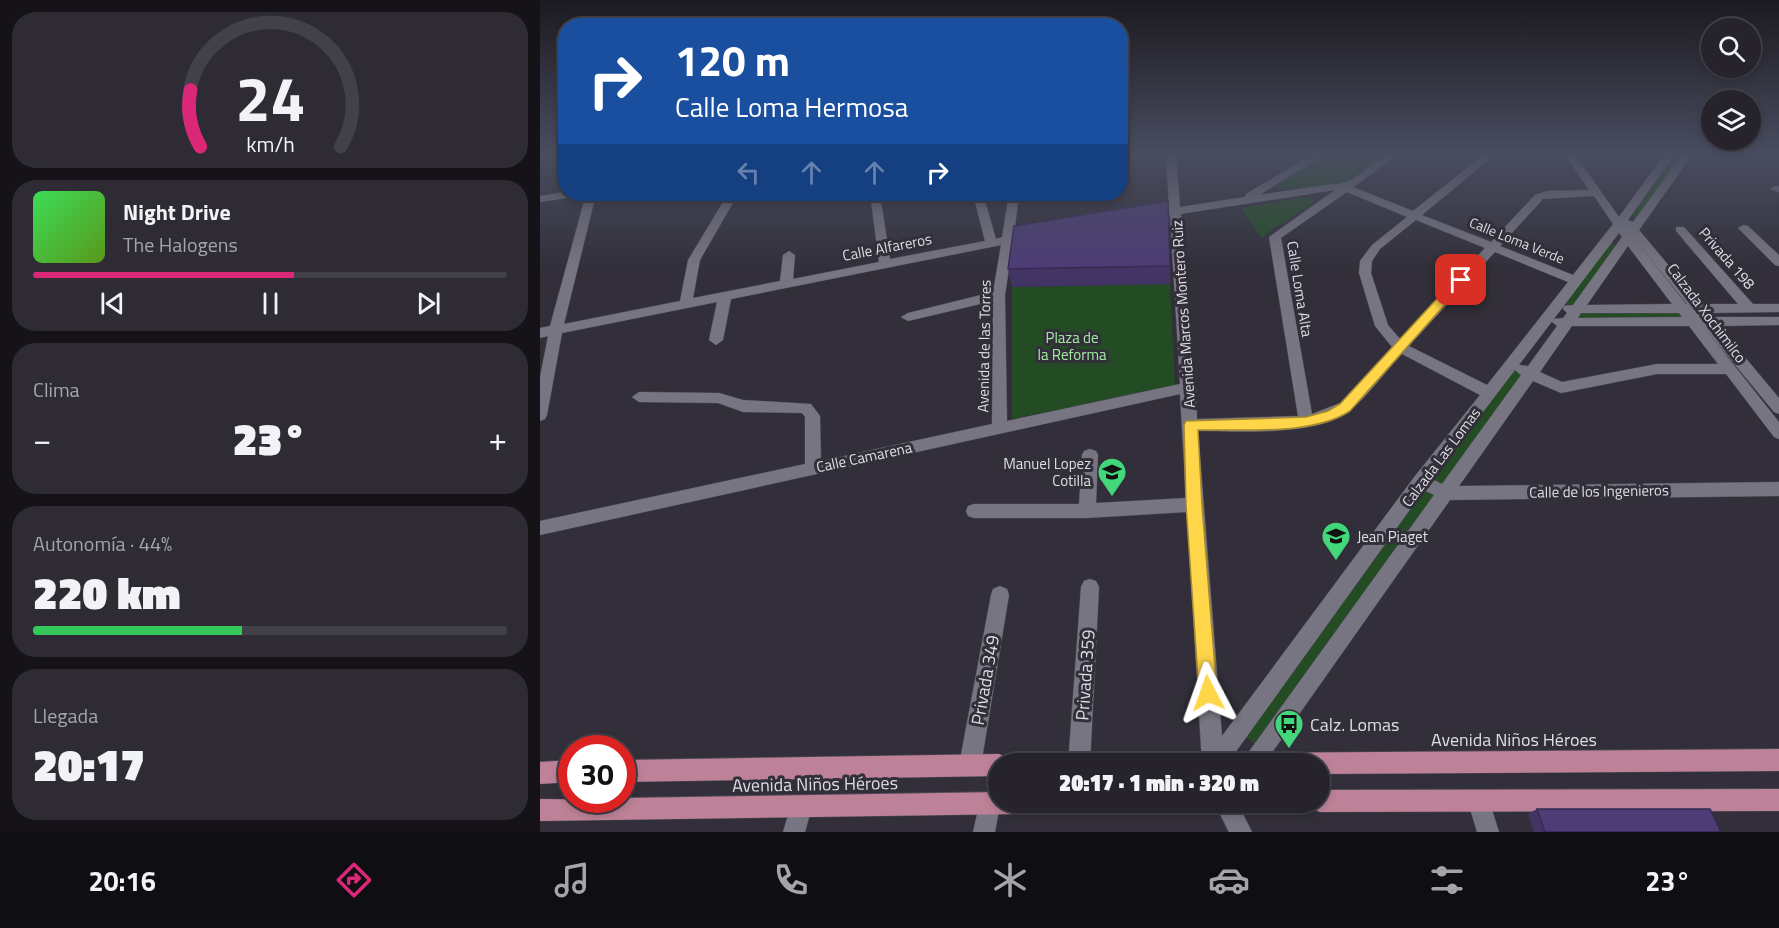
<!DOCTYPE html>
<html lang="es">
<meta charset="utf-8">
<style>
body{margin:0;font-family:"Titillium Web",sans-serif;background:#2e2b34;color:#f1f3f6;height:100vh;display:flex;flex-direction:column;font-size:22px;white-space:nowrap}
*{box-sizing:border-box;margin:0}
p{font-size:20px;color:#a4a4a9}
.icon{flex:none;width:33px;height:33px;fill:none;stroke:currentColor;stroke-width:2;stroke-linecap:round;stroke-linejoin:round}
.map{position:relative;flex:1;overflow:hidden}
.panel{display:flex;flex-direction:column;gap:12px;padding:12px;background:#151318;width:540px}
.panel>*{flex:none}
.banner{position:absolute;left:18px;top:18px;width:570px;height:183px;border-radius:24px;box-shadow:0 3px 9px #0003,0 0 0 2px #424048;background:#1a4fa0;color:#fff;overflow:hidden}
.buttons{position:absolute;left:1161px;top:18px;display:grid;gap:12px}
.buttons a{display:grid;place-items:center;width:60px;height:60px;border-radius:50%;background:#26232c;box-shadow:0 3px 9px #0003,0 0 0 2px #424048;font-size:30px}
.speed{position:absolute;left:18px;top:735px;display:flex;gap:12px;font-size:30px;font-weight:700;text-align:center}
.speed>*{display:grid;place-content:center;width:78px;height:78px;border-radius:50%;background:#26232c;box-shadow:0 3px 9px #0003,0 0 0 2px #424048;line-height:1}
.speed .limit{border:9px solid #d22;background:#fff;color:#111}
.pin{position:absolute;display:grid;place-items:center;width:51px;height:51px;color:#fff;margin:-26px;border-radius:12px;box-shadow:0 3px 9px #0006}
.me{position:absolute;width:66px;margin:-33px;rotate:356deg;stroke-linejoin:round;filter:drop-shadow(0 0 4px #0008)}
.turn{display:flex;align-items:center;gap:21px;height:126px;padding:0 18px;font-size:27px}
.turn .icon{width:78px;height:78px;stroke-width:2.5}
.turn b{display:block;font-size:42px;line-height:51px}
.lanes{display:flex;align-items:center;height:57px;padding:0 18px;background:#0003;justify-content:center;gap:30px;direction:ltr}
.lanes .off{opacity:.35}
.big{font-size:45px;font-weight:800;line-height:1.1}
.panel .card{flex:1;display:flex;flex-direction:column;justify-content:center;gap:9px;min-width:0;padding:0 21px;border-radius:24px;background:#2e2b34}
.panel .dial{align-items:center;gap:0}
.dial svg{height:156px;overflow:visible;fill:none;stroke:#424048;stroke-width:7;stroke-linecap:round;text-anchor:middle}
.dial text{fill:#f1f3f6;stroke:none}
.song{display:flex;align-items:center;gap:18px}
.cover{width:72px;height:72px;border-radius:9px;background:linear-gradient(135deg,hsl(130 70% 55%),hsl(90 70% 35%))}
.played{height:6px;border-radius:3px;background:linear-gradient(90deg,#db2777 55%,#424048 55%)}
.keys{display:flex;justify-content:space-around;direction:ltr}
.heat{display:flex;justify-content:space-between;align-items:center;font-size:33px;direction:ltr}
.charge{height:9px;border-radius:4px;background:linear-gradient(90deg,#34c759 44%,#424048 0)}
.trip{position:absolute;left:448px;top:753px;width:342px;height:60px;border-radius:30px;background:#26232c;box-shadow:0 3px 9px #0003,0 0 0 2px #424048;font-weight:800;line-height:60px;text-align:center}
.menu{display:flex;height:96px;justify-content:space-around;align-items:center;background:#0f0e12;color:#a4a4a9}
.menu .icon{width:42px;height:42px}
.menu .current{color:#db2777}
.menu b{font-size:27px;color:#f1f3f6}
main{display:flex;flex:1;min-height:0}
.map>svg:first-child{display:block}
.green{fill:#244c24}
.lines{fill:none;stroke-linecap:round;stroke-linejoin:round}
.street-casing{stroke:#4d4a54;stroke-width:1}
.primary-casing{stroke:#4d4a54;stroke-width:1}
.street{fill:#787582;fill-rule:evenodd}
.primary{fill:#bd8297;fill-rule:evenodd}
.wall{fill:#423465}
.building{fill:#4d3c76;stroke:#362a53;stroke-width:1.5}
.route{fill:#ffd54a;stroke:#a68a30;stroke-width:1.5}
.labels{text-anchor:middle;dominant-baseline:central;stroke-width:6;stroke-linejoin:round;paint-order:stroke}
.far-street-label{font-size:14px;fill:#dfdde4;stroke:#322f3a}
.street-label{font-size:15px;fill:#dfdde4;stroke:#322f3a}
.park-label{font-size:15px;fill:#a1eb9f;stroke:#322f3a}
.poi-label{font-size:15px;fill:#dfdde4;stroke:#322f3a;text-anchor:end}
.near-street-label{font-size:18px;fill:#dfdde4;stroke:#322f3a}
.near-poi-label{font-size:18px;fill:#dfdde4;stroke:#322f3a;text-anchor:start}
</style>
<main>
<section class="panel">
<div class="card dial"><svg viewBox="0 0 100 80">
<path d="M14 69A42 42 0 1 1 86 69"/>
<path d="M14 69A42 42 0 0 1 9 40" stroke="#db2777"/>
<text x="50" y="56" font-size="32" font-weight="700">24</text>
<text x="50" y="72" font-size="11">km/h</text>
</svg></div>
<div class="card">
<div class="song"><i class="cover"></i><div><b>Night Drive</b><p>The Halogens</p></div></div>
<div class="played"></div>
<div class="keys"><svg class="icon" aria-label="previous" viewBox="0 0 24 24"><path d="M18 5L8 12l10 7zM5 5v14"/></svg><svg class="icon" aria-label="pause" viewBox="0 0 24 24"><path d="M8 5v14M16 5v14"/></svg><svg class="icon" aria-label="next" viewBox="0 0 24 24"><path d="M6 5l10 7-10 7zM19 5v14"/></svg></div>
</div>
<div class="card"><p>Clima</p>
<div class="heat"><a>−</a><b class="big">23°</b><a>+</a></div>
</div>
<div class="card"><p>Autonomía · 44%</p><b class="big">220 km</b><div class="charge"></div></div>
<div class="card"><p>Llegada</p><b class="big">20:17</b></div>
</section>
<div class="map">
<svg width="1239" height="832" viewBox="0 0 1239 832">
<rect width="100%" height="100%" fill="#322f3a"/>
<path class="green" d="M 794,152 L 852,152 L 803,184 L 743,190 L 738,188 L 737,183 Z
M 1135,152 L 1144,152 L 1097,218 L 1089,215 Z
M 766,197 L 773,199 L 774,203 L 728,232 L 722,239 L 701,208 Z
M 1071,242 L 1077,246 L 1037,309 L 1019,309 Z
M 630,284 L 635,385 L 472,419 L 472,287 Z
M 1145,311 L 1148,321 L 1035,319 L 1040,312 Z
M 969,367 L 984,374 L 904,493 L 887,484 Z
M 878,486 L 895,494 L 721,749 L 703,734 Z"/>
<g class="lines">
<g class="street-casing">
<path id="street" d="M 626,152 L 636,152 L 640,207 L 705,197 L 706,194 L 777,152 L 790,152 L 719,195 L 793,184 C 819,186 835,152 862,152 L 813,187 L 873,211 L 947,152 L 958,152 L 882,215 L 951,242 L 995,195 L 1007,191 L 1049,190 L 1023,152 L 1033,152 L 1079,217 L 1126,152 L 1136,152 L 1088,220 L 1093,222 L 1144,152 L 1154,152 L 1099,230 L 1161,304 L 1198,304 L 1136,231 L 1136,227 L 1144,227 L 1213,304 L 1239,304 L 1239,312 L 1168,313 L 1172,317 L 1239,317 L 1239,325 L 1179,326 L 1239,398 L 1239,414 L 1234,412 L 1163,326 L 1239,422 L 1239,439 L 1234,437 L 1186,374 L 1117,374 L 1021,393 L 993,381 L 919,486 L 1239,482 L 1239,496 L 910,500 L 724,764 L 700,764 L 894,495 L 884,490 L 687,764 L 662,764 L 647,512 L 547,518 L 434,518 L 428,516 L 426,511 L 428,506 L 434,504 L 539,504 L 542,455 L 544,451 L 550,449 L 556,451 L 558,455 L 556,503 L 646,498 L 640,394 L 0,535 L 0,521 L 265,464 L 265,417 L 262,413 L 203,412 L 178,403 L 99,402 L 92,397 L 99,392 L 179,393 L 203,400 L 271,404 L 280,416 L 281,461 L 452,424 L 453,301 L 368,321 L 361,317 L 368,313 L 453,292 L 461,245 L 191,299 L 183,340 L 176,345 L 169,340 L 177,302 L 22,333 L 7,415 L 5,419 L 0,421 L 0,377 L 8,336 L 0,338 L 0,328 L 10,326 L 46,194 L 56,194 L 24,324 L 140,301 L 148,260 L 188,194 L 198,194 L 160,260 L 153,298 L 240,281 L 243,255 L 249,251 L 255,255 L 253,279 L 339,262 L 331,201 L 332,199 L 336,198 L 341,201 L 350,259 L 445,241 L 433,194 L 443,194 L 456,239 L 462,237 L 469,194 L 479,194 L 474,235 L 491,232 L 497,235 L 495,237 L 473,242 L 465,295 L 467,421 L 640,384 L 630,215 L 610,218 L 604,215 L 606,213 L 629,209 ZM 795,190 L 729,237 L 758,416 L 657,419 L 656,387 L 654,383 L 641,214 ZM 807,192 L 867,217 L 832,245 L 820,261 L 819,273 L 835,326 L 852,347 L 800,403 L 772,414 L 741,238 ZM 1054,196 L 1073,224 L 1033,275 L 960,246 L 1003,199 ZM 876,220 L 945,248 L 860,339 L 848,325 L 831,273 L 832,261 L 840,249 ZM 1079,233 L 1082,237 L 1033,305 L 1024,306 L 1023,309 L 1027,313 L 1023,318 L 1014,319 L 1012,322 L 1017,326 L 988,366 L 979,365 ZM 1094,238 L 1147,304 L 1146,304 ZM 1088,246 L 1132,304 L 1047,305 ZM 955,252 L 1028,282 L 947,385 L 869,346 ZM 1041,313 L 1139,313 L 1142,317 L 1038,318 ZM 1032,326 L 1149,326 L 1178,364 L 1117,364 L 1022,382 L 1000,372 ZM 862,354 L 940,395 L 875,476 L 682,736 L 658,431 C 698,431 781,437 812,409 C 830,393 845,372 862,354 ZM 975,370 L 981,375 L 902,484 L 892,479 Z
M 1235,186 L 1239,186 L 1239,192 L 1230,189 Z
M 26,192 L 38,194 L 33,197 L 0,202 L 0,196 Z
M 1204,225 L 1208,226 L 1239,255 L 1239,266 L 1235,265 L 1198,228 Z
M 550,579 L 556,581 L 559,587 L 550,764 L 528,764 L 541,587 L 544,581 Z
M 460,586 L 467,589 L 469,595 L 441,765 L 438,773 L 430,776 L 422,773 L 419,765 L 451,595 L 453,589 Z
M 939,791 L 947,794 L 959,832 L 937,832 L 928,802 L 931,794 Z
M 449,794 L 457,797 L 460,805 L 455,832 L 433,832 L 441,797 Z
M 261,796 L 269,799 L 272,807 L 265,832 L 243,832 L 253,799 Z
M 674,802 L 697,802 L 712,832 L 689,832 Z"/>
</g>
<g class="primary-casing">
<path id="primary" d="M 1239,749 L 1239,771 L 780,774 L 780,764 L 698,764 L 701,756 L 709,753 Z
M 459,754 L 467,757 L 469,764 L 459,764 L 459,776 L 82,782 L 82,760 Z
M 32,760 L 32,782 L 0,784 L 0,762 Z
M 1239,789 L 1239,811 L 780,812 L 772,809 L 769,802 L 780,802 L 780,790 Z
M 459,792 L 459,802 L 561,802 L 558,810 L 550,813 L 0,821 L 0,799 L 82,800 L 82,798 Z"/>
</g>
<use href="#street" class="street"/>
<use href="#primary" class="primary"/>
</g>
<path class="wall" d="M 630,266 L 630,284 L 472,287 L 468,269 Z
M 997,809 L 1181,832 L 994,832 L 988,814 Z"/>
<path class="building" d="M 628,201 L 630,266 L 468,269 L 474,226 Z
M 997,809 L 1170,809 L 1181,832 L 1005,832 Z"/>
<linearGradient id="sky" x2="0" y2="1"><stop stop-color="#1c1a20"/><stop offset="0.57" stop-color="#494d60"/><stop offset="1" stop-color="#494d60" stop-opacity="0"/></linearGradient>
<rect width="1239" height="269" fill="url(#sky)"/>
<path class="route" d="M 921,276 L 925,277 L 925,282 L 810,411 C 772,436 703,429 658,430 L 662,505 L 677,693 L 674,699 L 668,702 L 661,699 L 659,693 L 646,505 L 644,425 L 646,421 L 766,417 L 788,411 L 800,404 L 917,277 Z"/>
<defs>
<g id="school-pin" transform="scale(1.5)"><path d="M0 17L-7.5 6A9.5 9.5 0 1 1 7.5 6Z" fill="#42d77b" stroke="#322f3a"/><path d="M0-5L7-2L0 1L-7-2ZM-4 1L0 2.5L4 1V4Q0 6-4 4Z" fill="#111"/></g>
<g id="bus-pin" transform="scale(1.5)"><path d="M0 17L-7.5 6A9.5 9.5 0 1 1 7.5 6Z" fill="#42d77b" stroke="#322f3a"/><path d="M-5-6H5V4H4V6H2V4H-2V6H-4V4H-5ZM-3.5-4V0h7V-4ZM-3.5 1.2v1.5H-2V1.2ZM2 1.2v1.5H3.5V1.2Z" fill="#111"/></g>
</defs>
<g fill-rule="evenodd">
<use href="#school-pin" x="572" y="472"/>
<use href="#school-pin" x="796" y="536"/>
<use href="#bus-pin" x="749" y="724"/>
</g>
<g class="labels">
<g class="far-street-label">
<text transform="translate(977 240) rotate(22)">Calle Loma Verde</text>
</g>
<g class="street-label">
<text transform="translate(347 247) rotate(-11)">Calle Alfareros</text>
<text transform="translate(1187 258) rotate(49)">Privada 198</text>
<text transform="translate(760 289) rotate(81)">Calle Loma Alta</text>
<text transform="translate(1167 313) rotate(53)">Calzada Xochimilco</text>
<text transform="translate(643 314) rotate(-94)">Avenida Marcos Montero Ruiz</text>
<text transform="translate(444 346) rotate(-89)">Avenida de las Torres</text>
<text transform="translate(324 457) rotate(-12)">Calle Camarena</text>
<text transform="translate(901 457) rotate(-53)">Calzada Las Lomas</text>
<text transform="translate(1059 491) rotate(-1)">Calle de los Ingenieros</text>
</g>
<g class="park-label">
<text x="532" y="337">Plaza de<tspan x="532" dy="17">la Reforma</tspan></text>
</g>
<g class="poi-label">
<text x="551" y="463">Manuel Lopez<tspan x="551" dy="17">Cotilla</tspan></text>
<text x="817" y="536" text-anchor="start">Jean Piaget</text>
</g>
<g class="near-street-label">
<text transform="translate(545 675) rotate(-86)">Privada 359</text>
<text transform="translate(445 680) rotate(-80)">Privada 349</text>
<text x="974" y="739">Avenida Niños Héroes</text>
<text transform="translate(275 784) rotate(-1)">Avenida Niños Héroes</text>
</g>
<g class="near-poi-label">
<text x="770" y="724">Calz. Lomas</text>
</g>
</g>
</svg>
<div class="buttons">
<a><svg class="icon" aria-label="search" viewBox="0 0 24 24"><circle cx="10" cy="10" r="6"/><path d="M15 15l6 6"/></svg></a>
<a><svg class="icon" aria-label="layers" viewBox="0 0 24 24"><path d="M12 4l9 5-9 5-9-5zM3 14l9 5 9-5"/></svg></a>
</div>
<div class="speed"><div class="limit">30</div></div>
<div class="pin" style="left:921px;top:280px;background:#d93025"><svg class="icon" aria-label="arrive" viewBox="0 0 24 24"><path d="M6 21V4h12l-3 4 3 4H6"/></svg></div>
<svg class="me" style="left:668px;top:693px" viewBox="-20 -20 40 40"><path d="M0-17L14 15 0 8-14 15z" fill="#ffd54a" stroke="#fff" stroke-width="4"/></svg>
<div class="trip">20:17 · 1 min · 320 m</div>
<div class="banner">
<div class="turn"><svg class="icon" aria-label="right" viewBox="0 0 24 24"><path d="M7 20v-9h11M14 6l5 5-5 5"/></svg><div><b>120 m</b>Calle Loma Hermosa</div></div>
<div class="lanes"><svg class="icon off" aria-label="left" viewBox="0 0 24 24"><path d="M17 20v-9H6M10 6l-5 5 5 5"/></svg><svg class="icon off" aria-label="ahead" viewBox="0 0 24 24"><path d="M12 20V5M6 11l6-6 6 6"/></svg><svg class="icon off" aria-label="ahead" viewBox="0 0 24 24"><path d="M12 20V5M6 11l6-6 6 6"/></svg><svg class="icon" aria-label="right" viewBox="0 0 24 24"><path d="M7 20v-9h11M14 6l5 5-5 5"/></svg></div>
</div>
</div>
</main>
<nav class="menu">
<b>20:16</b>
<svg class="icon current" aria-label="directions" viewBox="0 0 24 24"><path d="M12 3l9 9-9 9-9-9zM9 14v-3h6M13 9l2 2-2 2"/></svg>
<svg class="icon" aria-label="music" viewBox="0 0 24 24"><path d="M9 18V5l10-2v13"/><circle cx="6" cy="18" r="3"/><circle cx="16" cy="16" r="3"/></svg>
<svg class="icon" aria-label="phone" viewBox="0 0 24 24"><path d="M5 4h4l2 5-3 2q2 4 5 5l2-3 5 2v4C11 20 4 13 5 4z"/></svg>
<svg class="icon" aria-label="climate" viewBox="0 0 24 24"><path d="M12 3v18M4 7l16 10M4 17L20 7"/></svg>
<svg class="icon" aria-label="car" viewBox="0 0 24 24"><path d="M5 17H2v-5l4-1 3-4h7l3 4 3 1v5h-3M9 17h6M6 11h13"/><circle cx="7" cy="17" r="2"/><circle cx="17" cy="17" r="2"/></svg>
<svg class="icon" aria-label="filters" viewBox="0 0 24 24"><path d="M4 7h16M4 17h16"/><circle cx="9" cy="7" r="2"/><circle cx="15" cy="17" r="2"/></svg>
<b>23°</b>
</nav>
